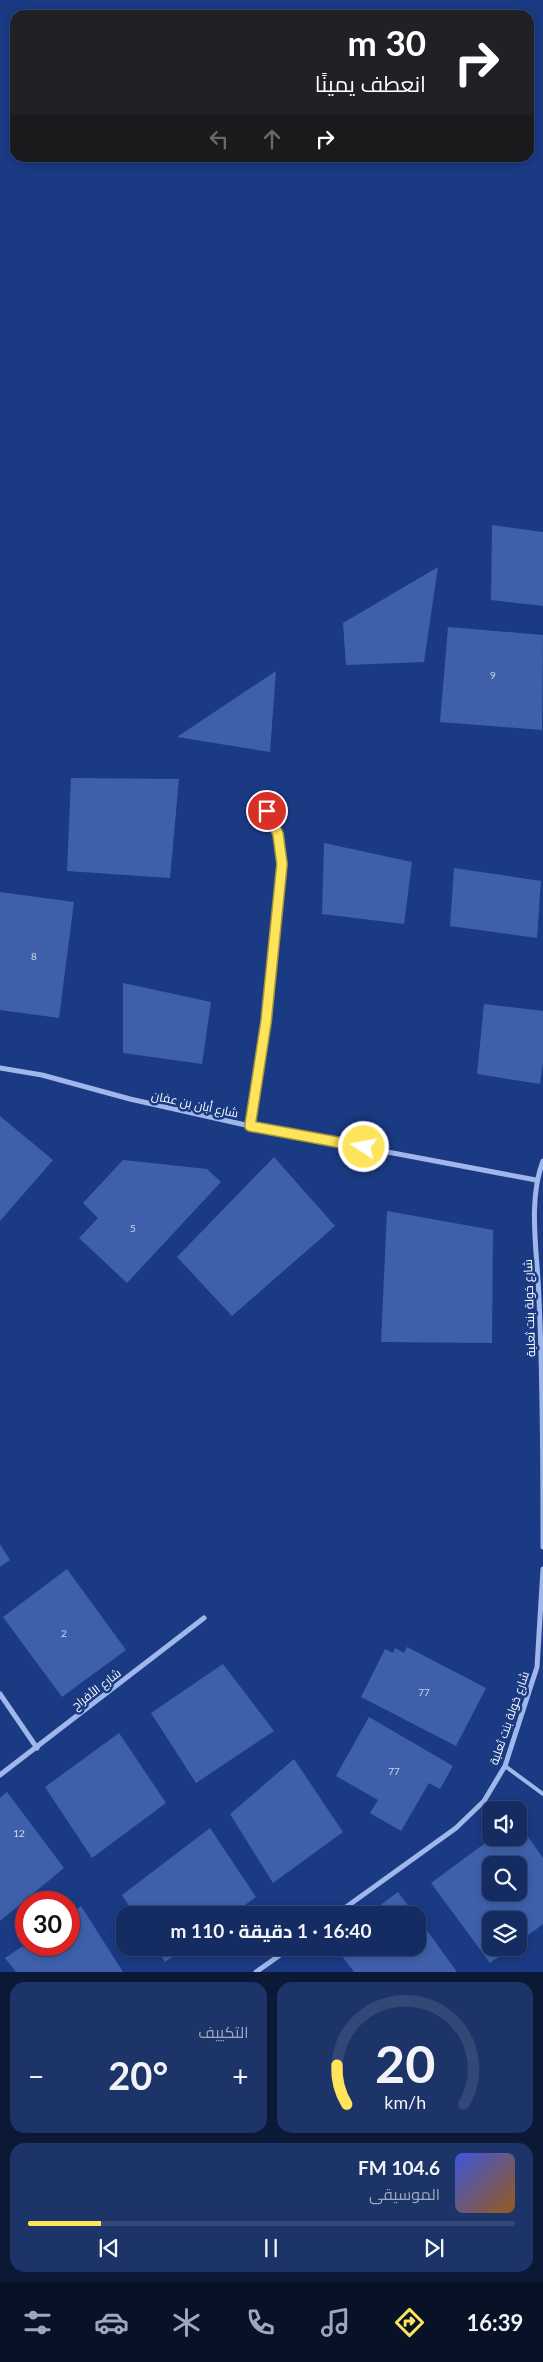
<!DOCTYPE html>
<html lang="ar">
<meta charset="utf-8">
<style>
body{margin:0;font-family:Lato,Cairo,sans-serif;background:#1d3468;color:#f1f3f6;direction:rtl;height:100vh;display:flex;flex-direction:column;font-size:19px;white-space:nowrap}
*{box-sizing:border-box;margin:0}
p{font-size:16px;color:#9da7be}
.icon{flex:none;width:28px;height:28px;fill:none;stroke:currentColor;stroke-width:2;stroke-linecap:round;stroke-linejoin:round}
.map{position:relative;height:1972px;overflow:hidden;direction:ltr}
.panel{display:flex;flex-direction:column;gap:10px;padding:10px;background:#0b1836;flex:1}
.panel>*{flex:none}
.top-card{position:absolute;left:10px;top:10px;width:524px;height:152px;border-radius:15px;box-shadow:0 2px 8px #0003,0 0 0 1px #334877;direction:rtl;background:#202124;color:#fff;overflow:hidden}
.tools{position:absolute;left:482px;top:1801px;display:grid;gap:10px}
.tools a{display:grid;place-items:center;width:45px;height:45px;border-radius:10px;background:#142c62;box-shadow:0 2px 8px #0003,0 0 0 1px #334877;font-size:25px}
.speed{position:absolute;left:15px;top:1891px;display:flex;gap:10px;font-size:25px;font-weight:700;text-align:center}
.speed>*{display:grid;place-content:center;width:65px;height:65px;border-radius:50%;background:#142c62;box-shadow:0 2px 8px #0003,0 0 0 1px #334877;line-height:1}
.speed .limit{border:8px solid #d22;background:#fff;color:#111}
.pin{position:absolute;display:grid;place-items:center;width:42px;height:42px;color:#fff;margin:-21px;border:2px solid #fff;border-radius:50%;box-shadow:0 1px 5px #0007}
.me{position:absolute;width:55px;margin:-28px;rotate:281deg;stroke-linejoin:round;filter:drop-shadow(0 0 4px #0008)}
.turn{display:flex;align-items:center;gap:18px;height:105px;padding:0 25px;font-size:22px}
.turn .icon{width:65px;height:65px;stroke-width:2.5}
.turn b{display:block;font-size:35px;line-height:42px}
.lanes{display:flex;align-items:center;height:48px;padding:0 25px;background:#0003;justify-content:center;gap:25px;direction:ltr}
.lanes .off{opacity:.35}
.big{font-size:38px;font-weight:700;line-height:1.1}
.panel .tile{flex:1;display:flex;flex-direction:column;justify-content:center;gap:8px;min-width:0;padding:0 18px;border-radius:15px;background:#1d3468}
.panel .dial{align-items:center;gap:0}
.dial svg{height:130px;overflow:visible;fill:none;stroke:#334877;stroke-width:7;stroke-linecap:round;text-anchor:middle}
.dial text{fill:#f1f3f6;stroke:none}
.song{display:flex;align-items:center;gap:15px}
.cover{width:60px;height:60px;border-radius:8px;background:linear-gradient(135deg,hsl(230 70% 55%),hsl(30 70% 35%))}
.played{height:5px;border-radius:2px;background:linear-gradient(90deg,#fde45b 15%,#334877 15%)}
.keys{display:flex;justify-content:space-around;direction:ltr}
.heat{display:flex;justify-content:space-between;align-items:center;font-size:28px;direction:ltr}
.panel .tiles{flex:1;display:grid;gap:10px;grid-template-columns:1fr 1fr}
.tile:last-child{grid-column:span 2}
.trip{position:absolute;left:116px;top:1906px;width:310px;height:50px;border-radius:15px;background:#142c62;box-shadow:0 2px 8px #0003,0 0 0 1px #334877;font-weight:700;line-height:50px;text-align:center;direction:rtl}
.tabs{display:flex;height:80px;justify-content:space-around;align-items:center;background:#081227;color:#9da7be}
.tabs .icon{width:35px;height:35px}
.tabs .selected{color:#fde45b}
.tabs b{font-size:22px;color:#f1f3f6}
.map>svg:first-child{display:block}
.building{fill:#3e60aa;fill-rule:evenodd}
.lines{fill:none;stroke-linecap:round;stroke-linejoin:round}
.service{stroke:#9fb7eb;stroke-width:4}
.minor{stroke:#9fb7eb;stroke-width:5}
.route-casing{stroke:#a4943b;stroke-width:12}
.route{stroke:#fde45b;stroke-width:9}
.labels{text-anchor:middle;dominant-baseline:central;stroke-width:5;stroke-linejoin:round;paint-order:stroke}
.number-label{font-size:10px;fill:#cfd7ea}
.street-label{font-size:12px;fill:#fff;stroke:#1a3a83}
</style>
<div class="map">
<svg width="543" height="1972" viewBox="0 0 543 1972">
<rect width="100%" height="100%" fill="#1a3a83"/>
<path class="building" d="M 492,525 L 543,532 L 543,606 L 491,600 Z
M 438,567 L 424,662 L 346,665 L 343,623 Z
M 448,627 L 543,635 L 542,730 L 440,722 Z
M 276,671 L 270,752 L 177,737 Z
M 71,778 L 179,779 L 170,878 L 67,871 Z
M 324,843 L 412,862 L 404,924 L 322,914 Z
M 454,868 L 541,881 L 537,938 L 450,926 Z
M 0,892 L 74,902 L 59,1018 L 0,1010 Z
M 123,983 L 211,1002 L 202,1064 L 123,1053 Z
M 484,1004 L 543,1011 L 543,1062 L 540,1084 L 477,1074 Z
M 0,1116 L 53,1160 L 0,1221 Z
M 274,1157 L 335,1226 L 232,1316 L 177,1257 Z
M 123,1160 L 207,1169 L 221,1182 L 127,1283 L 79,1238 L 98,1218 L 83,1203 Z
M 387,1211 L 493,1230 L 492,1343 L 381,1342 Z
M 0,1544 L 10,1560 L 0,1567 Z
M 67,1569 L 126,1650 L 62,1697 L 3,1617 Z
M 407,1647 L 486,1688 L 456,1746 L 361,1697 L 385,1649 L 393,1653 L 395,1648 L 404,1653 Z
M 223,1664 L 274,1731 L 196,1783 L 151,1713 Z
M 369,1717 L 453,1766 L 440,1789 L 429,1783 L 401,1831 L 370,1813 L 378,1800 L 336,1776 Z
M 119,1733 L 166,1803 L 92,1858 L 45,1787 Z
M 294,1759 L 343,1832 L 273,1883 L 230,1814 Z
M 7,1792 L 64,1868 L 0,1921 L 0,1798 Z
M 519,1824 L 543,1858 L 543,1924 L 519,1942 L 519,1920 L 491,1920 L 491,1948 L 511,1948 L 490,1963 L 431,1883 L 492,1838 L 519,1838 ZM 491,1865 L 519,1865 L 519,1892 L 491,1892 Z
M 210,1828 L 256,1897 L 231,1915 L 135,1915 L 122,1895 Z
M 398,1892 L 415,1915 L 367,1915 Z
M 81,1906 L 123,1972 L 16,1972 L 5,1958 L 26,1944 L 69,1945 L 69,1915 Z
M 418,1918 L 457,1972 L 354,1972 L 336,1948 L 418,1948 Z
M 156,1948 L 185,1948 L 165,1962 Z"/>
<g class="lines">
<path class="service" d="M 505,1766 L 543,1794"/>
<path class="minor" d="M 0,1068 L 42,1075 L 130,1099 L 250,1126 L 536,1180
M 250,1126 L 266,1022 L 282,864 L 278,834 L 267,811
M 543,1161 C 527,1203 538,1255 539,1300 C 543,1382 543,1465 543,1547
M 0,1694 L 37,1748
M 0,1775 L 204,1618
M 335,1915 L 456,1828 L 484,1801 L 505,1766 L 537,1667 L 543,1569
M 256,1972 L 290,1948"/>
</g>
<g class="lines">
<g class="route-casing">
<path id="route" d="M 267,811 L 278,834 L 282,864 L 266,1022 L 250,1126 L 364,1147"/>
</g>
<use href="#route" class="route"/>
</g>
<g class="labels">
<g class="number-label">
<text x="493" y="675">9</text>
<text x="34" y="956">8</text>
<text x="133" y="1228">5</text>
<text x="64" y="1633">2</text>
<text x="424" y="1692">77</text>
<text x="394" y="1771">77</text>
<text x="19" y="1833">12</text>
</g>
<g class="street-label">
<text transform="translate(195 1104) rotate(12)">شارع أبان بن عفان</text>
<text transform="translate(529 1308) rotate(-92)">شارع خولة بنت ثعلبة</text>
<text transform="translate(96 1689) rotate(-38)">شارع الأفراح</text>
<text transform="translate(509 1718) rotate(-71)">شارع خولة بنت ثعلبة</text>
</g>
</g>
</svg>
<div class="tools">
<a><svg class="icon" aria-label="sound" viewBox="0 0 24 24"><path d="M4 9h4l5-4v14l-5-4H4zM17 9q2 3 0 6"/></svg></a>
<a><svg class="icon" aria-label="search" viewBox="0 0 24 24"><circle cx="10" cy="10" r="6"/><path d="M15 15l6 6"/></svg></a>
<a><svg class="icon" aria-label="layers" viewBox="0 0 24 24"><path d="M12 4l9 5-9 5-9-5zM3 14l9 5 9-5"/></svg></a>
</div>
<div class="speed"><div class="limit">30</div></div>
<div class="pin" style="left:267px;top:811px;background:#d93025"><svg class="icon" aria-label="arrive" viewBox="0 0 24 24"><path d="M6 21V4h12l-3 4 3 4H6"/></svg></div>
<svg class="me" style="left:364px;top:1147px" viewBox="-20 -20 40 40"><circle r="17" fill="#fde45b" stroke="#fff" stroke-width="3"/><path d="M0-11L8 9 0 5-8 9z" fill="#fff"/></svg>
<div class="trip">16:40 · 1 دقيقة · 110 m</div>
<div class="top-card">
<div class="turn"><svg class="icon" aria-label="right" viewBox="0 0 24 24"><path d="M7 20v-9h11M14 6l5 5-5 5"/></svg><div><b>30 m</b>انعطف يمينًا</div></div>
<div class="lanes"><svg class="icon off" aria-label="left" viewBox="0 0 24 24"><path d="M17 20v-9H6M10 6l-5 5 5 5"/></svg><svg class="icon off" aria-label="ahead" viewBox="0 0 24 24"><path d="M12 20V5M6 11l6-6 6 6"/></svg><svg class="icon" aria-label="right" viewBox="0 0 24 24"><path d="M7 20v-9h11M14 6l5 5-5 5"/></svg></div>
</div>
</div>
<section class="panel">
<div class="tiles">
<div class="tile dial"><svg viewBox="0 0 100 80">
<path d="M14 69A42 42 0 1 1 86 69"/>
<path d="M14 69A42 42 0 0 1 8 45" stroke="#fde45b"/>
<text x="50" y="56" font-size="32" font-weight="700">20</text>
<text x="50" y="72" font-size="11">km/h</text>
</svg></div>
<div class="tile"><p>التكييف</p>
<div class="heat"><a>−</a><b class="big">20°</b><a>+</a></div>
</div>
<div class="tile">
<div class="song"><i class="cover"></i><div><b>104.6 FM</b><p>الموسيقى</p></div></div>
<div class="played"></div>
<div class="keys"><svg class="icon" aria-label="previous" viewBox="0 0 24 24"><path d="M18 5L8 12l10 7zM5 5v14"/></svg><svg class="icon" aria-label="pause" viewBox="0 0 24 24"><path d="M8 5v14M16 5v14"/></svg><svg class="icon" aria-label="next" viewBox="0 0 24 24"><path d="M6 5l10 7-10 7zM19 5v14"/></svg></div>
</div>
</div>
</section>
<nav class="tabs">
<b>16:39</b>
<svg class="icon selected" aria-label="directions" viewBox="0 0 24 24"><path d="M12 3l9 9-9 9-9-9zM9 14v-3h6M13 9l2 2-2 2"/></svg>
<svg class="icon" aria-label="music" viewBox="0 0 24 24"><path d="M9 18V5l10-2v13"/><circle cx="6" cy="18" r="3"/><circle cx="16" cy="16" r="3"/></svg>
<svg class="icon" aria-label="phone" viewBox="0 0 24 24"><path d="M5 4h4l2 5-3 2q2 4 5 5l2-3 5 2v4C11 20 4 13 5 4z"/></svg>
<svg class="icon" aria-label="climate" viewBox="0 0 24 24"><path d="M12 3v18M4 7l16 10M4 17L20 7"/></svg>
<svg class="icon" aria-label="car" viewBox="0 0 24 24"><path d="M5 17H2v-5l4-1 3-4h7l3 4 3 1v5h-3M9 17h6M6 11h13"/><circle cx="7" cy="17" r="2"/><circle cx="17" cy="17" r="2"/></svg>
<svg class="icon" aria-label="filters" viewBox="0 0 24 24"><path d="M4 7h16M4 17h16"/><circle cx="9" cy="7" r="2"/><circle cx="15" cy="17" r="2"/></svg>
</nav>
